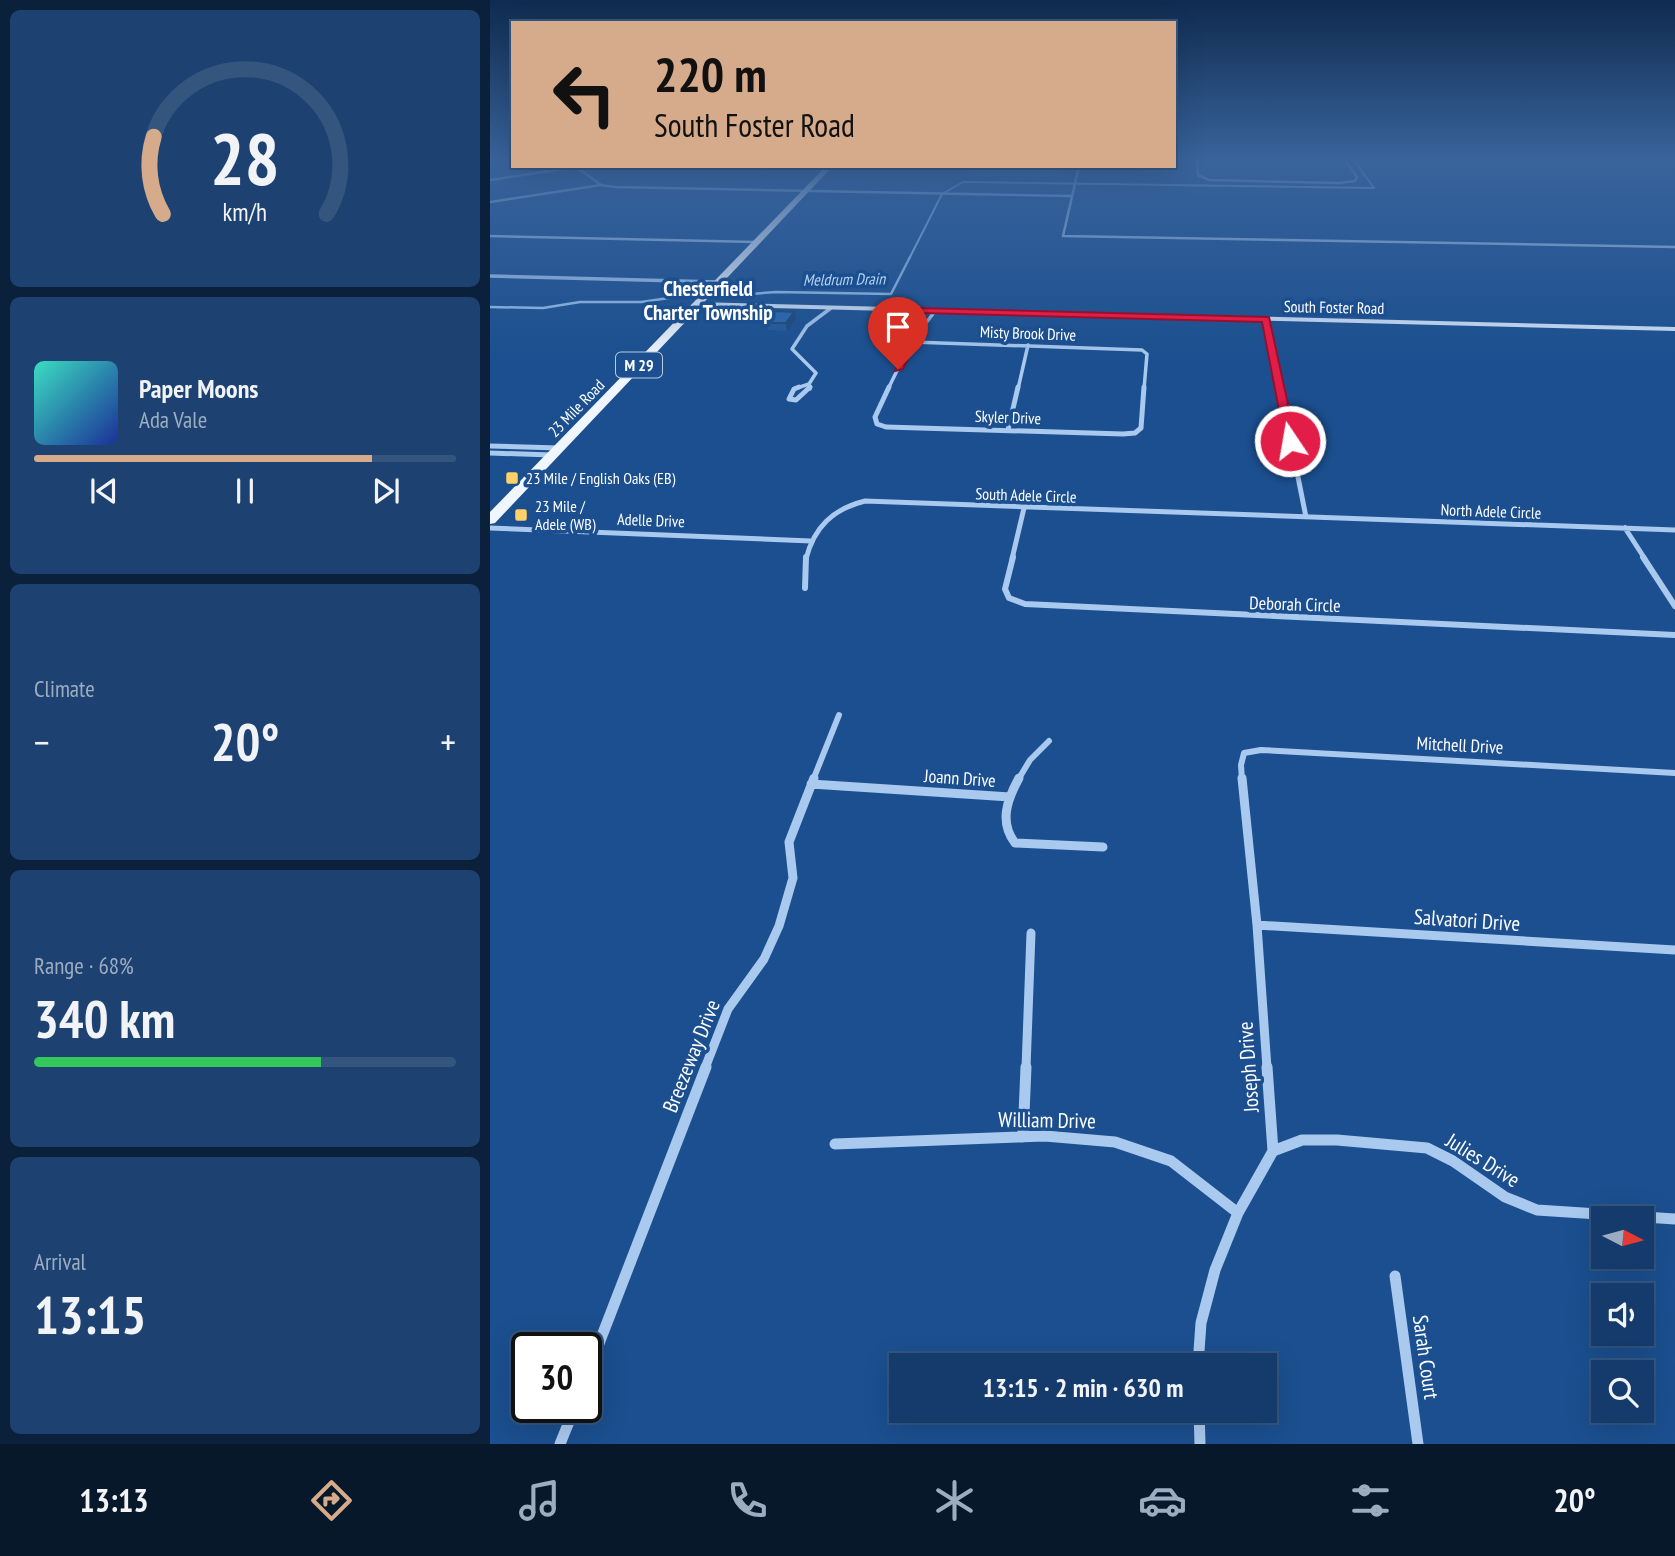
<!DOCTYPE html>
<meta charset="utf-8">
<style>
body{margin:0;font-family:"PT Sans Narrow",sans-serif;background:#1d4271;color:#f1f3f6;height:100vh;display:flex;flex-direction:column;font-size:26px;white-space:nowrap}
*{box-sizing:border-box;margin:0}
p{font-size:23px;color:#9dadc1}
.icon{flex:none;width:38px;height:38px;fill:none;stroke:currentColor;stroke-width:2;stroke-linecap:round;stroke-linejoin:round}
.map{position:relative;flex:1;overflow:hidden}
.side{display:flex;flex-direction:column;gap:10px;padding:10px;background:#0b203b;width:490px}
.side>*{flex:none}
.top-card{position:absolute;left:21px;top:21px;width:665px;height:147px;border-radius:0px;box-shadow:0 7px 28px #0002,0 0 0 2px #33557e;background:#d6ab8b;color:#111;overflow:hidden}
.needle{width:46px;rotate:96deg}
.tools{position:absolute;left:1101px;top:1206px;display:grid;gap:14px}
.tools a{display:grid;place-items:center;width:63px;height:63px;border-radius:0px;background:#143b6b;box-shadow:0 7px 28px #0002,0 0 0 2px #33557e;font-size:35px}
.speed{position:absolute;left:21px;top:1332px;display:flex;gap:14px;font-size:35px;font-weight:700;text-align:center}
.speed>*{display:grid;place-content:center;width:91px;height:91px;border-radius:50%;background:#143b6b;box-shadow:0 7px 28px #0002,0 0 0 2px #33557e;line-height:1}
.speed .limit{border:4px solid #111;border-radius:10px;background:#fff;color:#111}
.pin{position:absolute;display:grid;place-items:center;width:60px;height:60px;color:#fff;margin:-72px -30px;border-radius:50% 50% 50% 0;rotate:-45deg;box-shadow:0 0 7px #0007}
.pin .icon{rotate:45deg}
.me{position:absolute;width:77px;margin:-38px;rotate:348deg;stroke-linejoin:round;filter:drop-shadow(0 0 5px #0008)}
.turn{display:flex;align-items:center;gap:24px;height:147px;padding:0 28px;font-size:32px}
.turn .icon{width:91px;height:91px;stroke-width:2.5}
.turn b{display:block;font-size:49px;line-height:60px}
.big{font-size:52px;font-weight:700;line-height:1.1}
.side .tile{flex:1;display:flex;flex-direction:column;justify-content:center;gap:10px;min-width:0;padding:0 24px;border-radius:10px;background:#1d4271}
.side .dial{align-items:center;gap:0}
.dial svg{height:182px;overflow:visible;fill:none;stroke:#33557e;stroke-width:7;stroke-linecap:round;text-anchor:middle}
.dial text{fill:#f1f3f6;stroke:none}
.song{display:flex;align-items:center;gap:21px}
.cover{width:84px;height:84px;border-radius:10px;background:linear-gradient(135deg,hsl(170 70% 55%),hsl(230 70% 35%))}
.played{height:7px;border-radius:4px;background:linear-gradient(90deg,#d6ab8b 80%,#33557e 80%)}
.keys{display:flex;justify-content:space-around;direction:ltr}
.heat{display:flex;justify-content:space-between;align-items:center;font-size:38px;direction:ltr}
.charge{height:10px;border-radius:5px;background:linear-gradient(90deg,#34c759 68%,#33557e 0)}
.trip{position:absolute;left:399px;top:1353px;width:388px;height:70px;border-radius:0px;background:#143b6b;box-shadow:0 7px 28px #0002,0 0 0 2px #33557e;font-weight:700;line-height:70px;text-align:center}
.tab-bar{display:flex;height:112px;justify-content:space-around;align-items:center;background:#08182b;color:#9dadc1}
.tab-bar .icon{width:49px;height:49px}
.tab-bar .selected{color:#d6ab8b}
.tab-bar b{font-size:32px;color:#f1f3f6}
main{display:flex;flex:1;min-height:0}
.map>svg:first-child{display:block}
.green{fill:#2461a8}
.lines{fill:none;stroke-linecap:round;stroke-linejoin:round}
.stream-far1{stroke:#9cc4f0;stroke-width:2}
.stream{stroke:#9cc4f0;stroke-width:2.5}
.street-far5{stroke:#a9c9ee;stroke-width:2.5}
.street-far4{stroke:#a9c9ee;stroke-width:3.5}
.street-far3{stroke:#a9c9ee;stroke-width:5}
.street-far2{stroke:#a9c9ee;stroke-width:6}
.street-far1{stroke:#a9c9ee;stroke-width:9}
.street{stroke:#a9c9ee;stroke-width:11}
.secondary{fill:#d6e6fa;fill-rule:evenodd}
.primary{fill:#f0f6ff;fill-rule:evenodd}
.wall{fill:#245895}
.shaded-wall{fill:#1d4779}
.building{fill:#2a66ad;stroke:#1d4779;stroke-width:2}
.route{fill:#e11d48;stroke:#92132f;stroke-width:2}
.poi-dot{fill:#ffd166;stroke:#1b4f8f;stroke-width:2.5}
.labels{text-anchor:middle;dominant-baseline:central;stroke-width:7;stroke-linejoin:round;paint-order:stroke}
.far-water-label{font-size:16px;font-style:italic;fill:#b5d3f5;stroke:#1b4f8f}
.far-street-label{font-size:16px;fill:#fff;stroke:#1b4f8f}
.shield{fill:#1b4f8f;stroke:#bbcadd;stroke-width:2}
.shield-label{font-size:16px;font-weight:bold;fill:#fff}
.far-poi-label{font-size:16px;fill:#fff;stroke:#1b4f8f;text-anchor:start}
.street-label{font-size:18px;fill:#fff;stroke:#1b4f8f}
.far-district-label{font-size:21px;font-weight:bold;fill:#fff;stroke:#1b4f8f}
.near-street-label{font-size:21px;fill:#fff;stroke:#1b4f8f}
</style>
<main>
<section class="side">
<div class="tile dial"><svg viewBox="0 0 100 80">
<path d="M14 69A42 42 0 1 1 86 69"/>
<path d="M14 69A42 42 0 0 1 10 35" stroke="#d6ab8b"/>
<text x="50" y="56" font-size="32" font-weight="700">28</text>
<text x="50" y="72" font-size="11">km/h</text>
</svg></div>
<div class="tile">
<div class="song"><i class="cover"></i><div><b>Paper Moons</b><p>Ada Vale</p></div></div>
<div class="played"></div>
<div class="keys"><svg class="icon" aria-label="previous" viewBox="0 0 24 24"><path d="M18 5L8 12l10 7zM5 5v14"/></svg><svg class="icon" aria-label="pause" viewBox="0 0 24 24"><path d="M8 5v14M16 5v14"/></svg><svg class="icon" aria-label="next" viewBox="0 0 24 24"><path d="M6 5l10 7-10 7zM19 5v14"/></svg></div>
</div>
<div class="tile"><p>Climate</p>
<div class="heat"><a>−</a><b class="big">20°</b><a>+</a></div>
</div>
<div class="tile"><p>Range · 68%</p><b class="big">340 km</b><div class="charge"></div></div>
<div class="tile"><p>Arrival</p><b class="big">13:15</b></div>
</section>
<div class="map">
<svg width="1185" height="1444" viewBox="0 0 1185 1444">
<rect width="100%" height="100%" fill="#1b4f8f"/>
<path class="green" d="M 483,166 L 570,166 L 567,177 L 478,176 Z"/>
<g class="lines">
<path class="stream-far1" d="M 419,259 L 452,194 L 473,182 L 884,188 L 863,159"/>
<path class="stream" d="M 232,296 L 286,292 L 401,294 L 420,257
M 0,307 L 53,308 L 90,302 L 151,302 L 193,296"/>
<path class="street-far5" d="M 707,159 L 708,175 L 719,180 L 849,183 L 865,181 L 867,177 L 854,159
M 0,160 L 6,159
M 85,166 L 111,185 L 125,187 L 582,196
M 589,166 L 573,236 L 1185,247
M 0,180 L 86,167
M 0,202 L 111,185
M 0,236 L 266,242"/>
<path class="street-far4" d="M 0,276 L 228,282
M 430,311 L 425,320 L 429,326 L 436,323 L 445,311
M 776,319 L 790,389
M 422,342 L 652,350 L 657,354 L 654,389
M 319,384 L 320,389
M 319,384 L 326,373 L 302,349 L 317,326 L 341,308
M 304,389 L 319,384
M 398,389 L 429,326
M 528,389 L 538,345"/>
<path class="street-far3" d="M 309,387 L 304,389 L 299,399 L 306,400 L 320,387
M 399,387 L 385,417 L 387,424 L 396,427 L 633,434 L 645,433 L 651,428 L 654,387
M 790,387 L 816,517
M 518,430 L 528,387
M 0,446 L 69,448
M 0,453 L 62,455
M 0,528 L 321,541
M 1135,528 L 1155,559
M 316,559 C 324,527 343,509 375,501 L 1185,530
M 522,559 L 534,508"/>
<path class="street-far2" d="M 523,557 L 515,589 L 519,598 L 535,604 L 1185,635
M 1153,557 L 1185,606
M 315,588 L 316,557
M 323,780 L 349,715
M 528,780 L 540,760 L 559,741
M 752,780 L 751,765 L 754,753 L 771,750 L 1185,773"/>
<path class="street-far1" d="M 529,778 C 517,800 509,822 525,843 L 613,847
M 752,778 L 767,925 L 777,1068
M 321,784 L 520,797
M 767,925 L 1185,950
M 215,1068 L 238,1009 L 274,959 L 289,926 L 303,878 L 299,842 L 324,778
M 536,1068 L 541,933"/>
<path class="street" d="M 533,1137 L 536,1067
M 345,1144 L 555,1136 L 625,1142 L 681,1161 L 748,1213
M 783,1151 L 812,1140 L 847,1140 L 937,1148 L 963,1161 L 1015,1197 L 1047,1210 L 1185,1219
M 905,1276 L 928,1444
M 708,1365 L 711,1323 L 725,1270 L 748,1213 L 783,1151 L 777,1067
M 96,1377 L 216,1067
M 709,1410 L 710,1444
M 70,1444 L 85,1407"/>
<path class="secondary" d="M 205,302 L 1185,327 L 1185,331 L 208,306 L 204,304 Z"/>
<path class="primary" d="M 336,166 L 343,166 L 5,523 L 0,524 L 0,512 Z"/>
</g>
<path class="wall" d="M 306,319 L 297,331 L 278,330 L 277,323 Z"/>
<path class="shaded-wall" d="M 304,312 L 306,319 L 297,331 L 296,323 Z"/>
<path class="building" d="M 285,311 L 304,312 L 296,323 L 277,323 Z"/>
<linearGradient id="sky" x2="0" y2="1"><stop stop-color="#0f2b4f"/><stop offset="0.44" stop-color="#39639b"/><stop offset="1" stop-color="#39639b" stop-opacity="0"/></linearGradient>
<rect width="1185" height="361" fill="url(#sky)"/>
<path class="route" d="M 430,308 L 779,317 L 806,441 L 800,444 L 795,441 L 772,322 L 433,313 L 430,320 L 433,326 L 413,369 L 405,371 L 424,326 L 421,320 Z"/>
<g class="poi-dot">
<rect x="15" y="471" width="14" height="14" rx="3.5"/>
<rect x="24" y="508" width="14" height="14" rx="3.5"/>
</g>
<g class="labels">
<g class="far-water-label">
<text transform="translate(354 279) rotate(-1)">Meldrum Drain</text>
</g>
<g class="far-street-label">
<text transform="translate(844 307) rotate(1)">South Foster Road</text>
<text transform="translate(538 333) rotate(2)">Misty Brook Drive</text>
<text transform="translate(86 408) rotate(-46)">23 Mile Road</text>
<text transform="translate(518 417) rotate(2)">Skyler Drive</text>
<text transform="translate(536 495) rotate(2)">South Adele Circle</text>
<text transform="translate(1001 511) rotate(2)">North Adele Circle</text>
<text transform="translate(161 520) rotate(2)">Adelle Drive</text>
</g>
<rect class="shield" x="126" y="352.5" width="46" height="25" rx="5"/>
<g class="shield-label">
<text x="149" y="365">M 29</text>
</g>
<g class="far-poi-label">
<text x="36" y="478">23 Mile / English Oaks (EB)</text>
<text x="45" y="506">23 Mile /<tspan x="45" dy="18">Adele (WB)</tspan></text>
</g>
<g class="street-label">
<text transform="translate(805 604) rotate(2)">Deborah Circle</text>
<text transform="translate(970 745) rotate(3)">Mitchell Drive</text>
<text transform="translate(470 778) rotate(4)">Joann Drive</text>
</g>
<g class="far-district-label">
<text x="218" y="288">Chesterfield<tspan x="218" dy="24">Charter Township</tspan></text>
</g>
<g class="near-street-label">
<text transform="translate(977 920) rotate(4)">Salvatori Drive</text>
<text transform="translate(201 1056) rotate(-68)">Breezeway Drive</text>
<text transform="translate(758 1067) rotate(-94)">Joseph Drive</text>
<text transform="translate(557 1120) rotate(1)">William Drive</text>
<text transform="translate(993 1160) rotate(32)">Julies Drive</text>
<text transform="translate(936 1357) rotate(82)">Sarah Court</text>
</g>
</g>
</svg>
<div class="tools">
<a><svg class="needle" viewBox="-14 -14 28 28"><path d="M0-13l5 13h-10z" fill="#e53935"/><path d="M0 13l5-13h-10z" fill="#9dadc1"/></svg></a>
<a><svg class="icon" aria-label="sound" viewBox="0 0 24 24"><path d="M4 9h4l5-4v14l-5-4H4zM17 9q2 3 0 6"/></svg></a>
<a><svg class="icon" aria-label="search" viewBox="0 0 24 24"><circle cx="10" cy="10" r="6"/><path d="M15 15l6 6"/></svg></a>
</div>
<div class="speed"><div class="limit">30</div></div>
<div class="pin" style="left:408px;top:369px;background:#d93025"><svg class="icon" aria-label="arrive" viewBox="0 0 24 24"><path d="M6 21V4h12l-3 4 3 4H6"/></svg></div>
<svg class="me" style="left:800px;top:441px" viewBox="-20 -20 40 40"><circle r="17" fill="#e11d48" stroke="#fff" stroke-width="3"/><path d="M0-11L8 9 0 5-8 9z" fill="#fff"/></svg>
<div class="trip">13:15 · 2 min · 630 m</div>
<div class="top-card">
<div class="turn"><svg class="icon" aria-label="left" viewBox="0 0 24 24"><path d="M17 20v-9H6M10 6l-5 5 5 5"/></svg><div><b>220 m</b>South Foster Road</div></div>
</div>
</div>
</main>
<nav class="tab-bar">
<b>13:13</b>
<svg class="icon selected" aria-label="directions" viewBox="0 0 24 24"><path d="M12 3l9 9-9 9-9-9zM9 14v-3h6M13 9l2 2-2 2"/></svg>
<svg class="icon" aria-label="music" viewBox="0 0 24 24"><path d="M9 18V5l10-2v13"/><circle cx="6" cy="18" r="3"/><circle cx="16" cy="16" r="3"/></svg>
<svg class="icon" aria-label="phone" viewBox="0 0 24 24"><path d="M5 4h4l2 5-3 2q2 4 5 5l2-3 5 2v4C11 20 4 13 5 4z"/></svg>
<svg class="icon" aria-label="climate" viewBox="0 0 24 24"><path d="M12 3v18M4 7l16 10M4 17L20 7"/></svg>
<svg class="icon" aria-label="car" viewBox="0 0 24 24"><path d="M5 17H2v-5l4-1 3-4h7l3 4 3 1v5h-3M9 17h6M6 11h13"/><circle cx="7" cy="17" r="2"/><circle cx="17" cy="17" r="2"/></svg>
<svg class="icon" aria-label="filters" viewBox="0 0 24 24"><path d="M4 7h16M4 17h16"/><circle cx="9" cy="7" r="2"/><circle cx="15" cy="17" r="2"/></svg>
<b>20°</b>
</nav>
